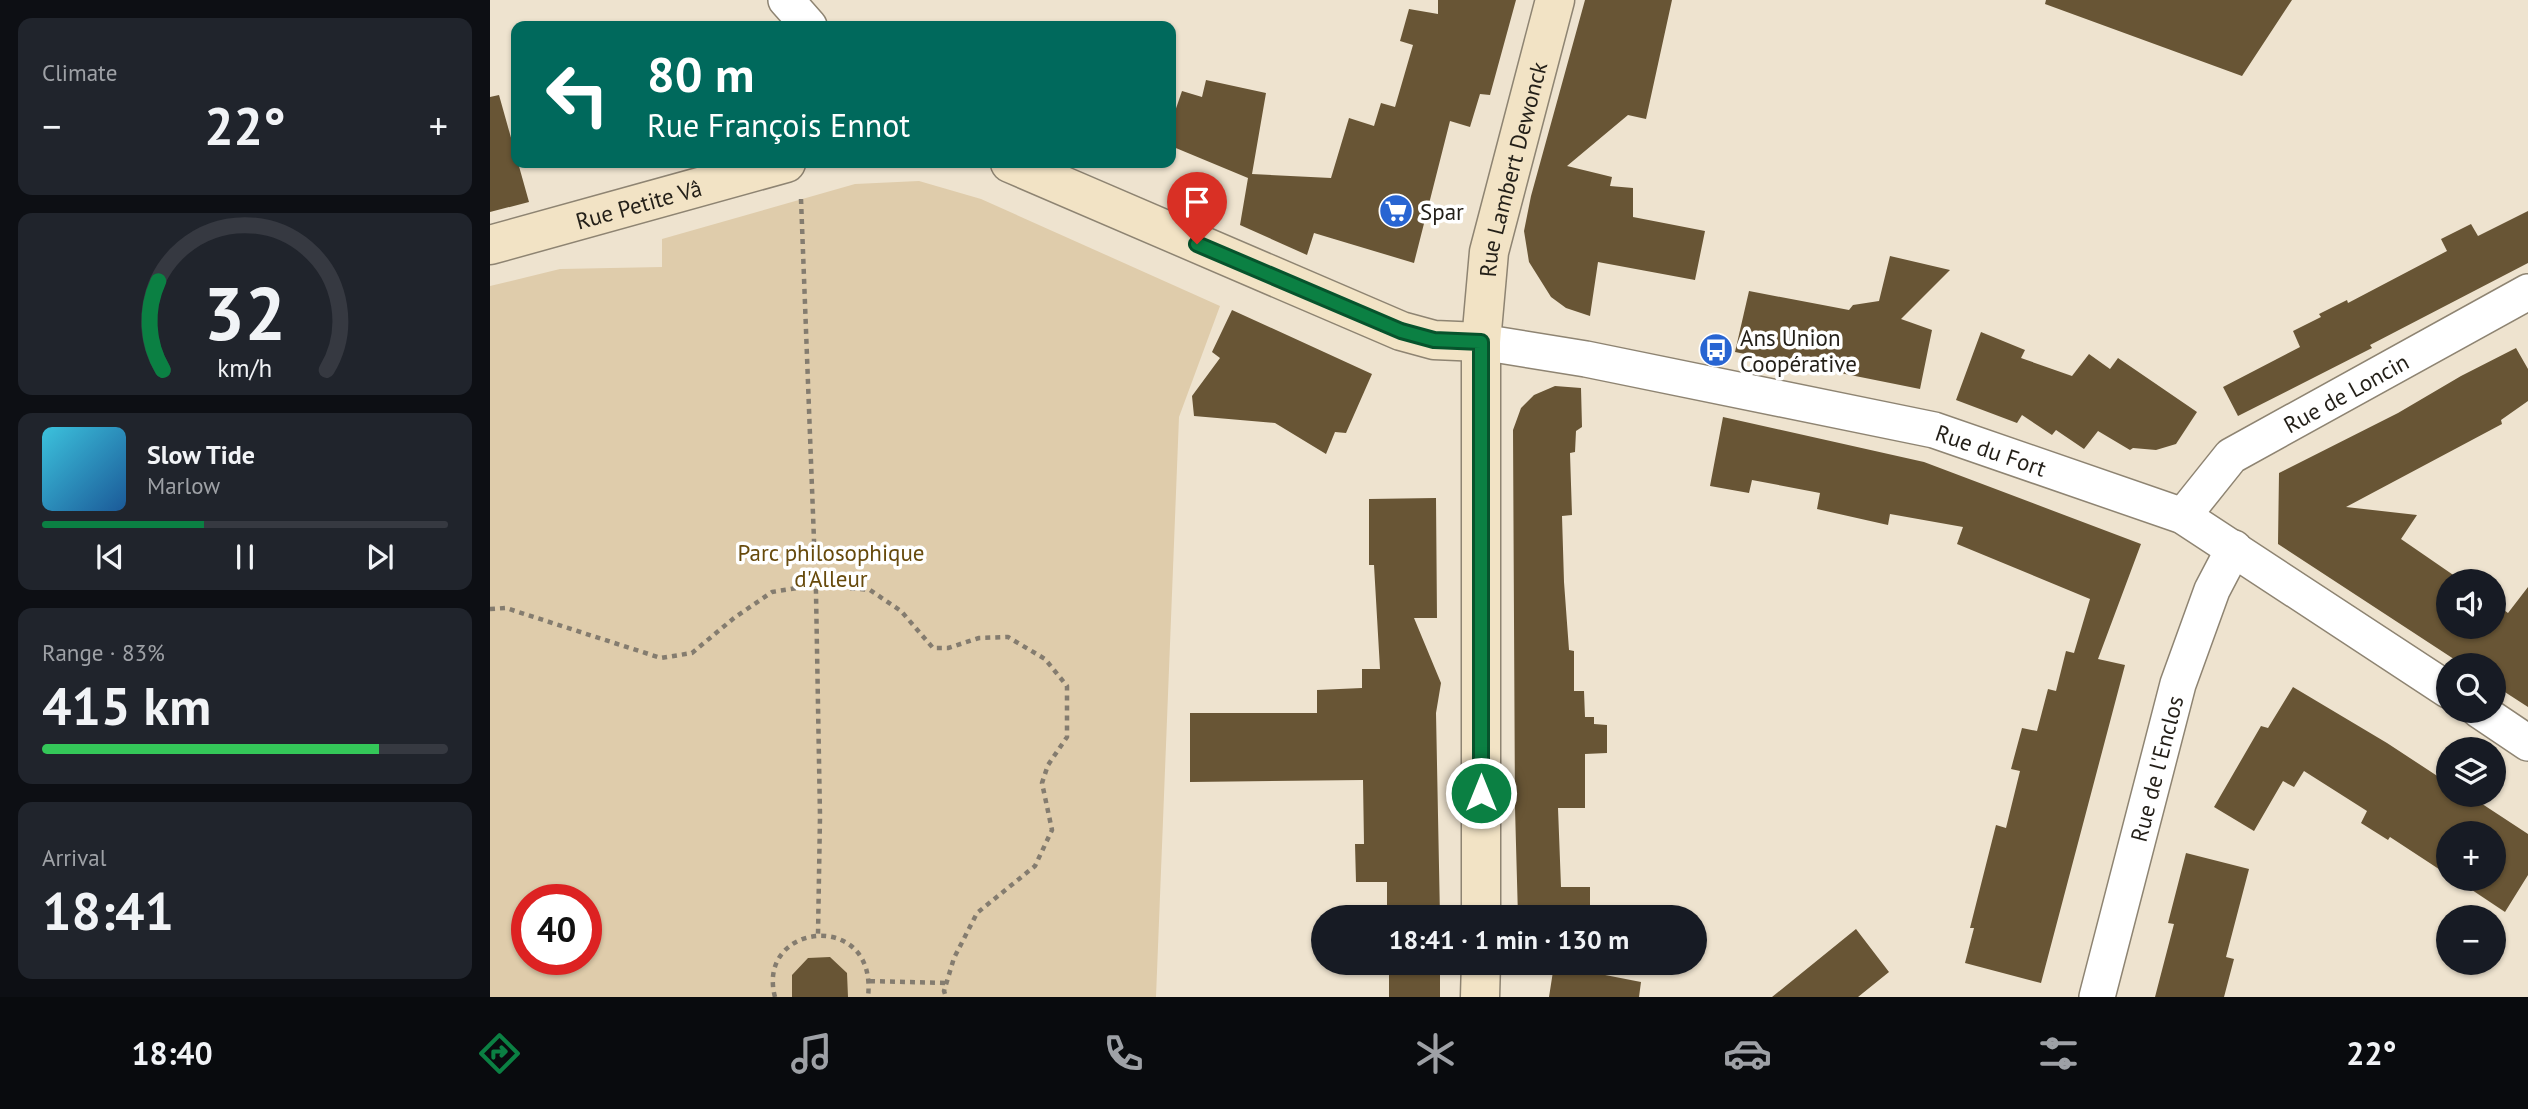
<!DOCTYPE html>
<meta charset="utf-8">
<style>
body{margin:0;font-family:"PT Sans",sans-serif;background:#20242c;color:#f1f3f6;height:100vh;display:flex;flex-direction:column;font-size:26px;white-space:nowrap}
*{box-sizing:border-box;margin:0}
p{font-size:23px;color:#9ea1a6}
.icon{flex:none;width:38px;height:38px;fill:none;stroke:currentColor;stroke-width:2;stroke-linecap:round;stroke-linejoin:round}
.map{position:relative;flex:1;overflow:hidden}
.side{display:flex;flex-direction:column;gap:18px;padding:18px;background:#0d0f14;width:490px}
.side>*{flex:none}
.top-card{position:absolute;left:21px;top:21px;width:665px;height:147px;border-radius:14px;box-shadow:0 2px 5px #0004;background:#00695c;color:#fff;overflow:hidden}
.fabs{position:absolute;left:1946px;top:569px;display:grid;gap:14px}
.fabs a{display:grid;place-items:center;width:70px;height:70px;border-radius:50%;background:#171b24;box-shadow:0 2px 5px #0004;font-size:35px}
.speed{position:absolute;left:21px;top:884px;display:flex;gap:14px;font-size:35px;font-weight:700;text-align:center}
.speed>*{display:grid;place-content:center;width:91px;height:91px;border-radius:50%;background:#171b24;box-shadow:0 2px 5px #0004;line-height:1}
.speed .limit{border:10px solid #d22;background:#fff;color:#111}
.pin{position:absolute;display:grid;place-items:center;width:60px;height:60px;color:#fff;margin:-72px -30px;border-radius:50% 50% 50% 0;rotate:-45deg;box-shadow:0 0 7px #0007}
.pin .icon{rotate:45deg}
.me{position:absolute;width:77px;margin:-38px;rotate:0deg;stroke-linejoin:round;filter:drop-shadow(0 0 5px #0008)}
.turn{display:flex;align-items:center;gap:24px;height:147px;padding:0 21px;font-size:32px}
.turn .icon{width:91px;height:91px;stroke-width:2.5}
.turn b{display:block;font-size:49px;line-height:60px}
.big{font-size:52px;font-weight:700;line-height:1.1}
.side .tile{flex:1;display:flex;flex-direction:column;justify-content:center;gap:10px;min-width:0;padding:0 24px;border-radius:14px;background:#20242c}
.side .dial{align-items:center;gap:0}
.dial svg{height:182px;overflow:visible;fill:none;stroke:#363941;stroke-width:7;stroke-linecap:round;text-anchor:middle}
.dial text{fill:#f1f3f6;stroke:none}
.song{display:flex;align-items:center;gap:21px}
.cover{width:84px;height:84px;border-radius:10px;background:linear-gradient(135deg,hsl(190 70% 55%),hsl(210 70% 35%))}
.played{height:7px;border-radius:4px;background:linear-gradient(90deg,#0b8043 40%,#363941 40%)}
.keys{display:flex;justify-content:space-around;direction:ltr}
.heat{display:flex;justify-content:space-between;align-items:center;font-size:38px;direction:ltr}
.charge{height:10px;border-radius:5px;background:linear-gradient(90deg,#34c759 83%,#363941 0)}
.trip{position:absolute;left:821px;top:905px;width:396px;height:70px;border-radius:35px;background:#171b24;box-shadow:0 2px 5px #0004;font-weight:700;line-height:70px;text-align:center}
.menu{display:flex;height:112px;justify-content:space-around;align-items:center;background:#090b0e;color:#9ea1a6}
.menu .icon{width:49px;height:49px}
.menu .current{color:#0b8043}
.menu b{font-size:32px;color:#f1f3f6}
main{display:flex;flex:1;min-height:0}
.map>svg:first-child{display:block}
.green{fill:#dfccab;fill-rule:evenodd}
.building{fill:#685535}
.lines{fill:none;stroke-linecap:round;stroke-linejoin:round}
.street-casing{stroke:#8e8472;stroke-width:38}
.secondary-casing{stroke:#8e8472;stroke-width:41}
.path{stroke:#847c6f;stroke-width:4.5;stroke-dasharray:5 5;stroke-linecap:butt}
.street{stroke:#fff;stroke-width:35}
.secondary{stroke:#f2e3c5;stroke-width:38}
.route-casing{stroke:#07532c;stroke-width:18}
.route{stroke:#0b8043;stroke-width:12}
.labels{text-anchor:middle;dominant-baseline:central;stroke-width:7;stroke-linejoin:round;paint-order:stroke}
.street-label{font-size:23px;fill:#231f18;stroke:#fff}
.poi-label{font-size:23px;fill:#231f18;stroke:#fff;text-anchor:start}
.park-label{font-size:23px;fill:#674a0c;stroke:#fff}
</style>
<main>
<section class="side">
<div class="tile"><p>Climate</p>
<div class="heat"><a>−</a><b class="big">22°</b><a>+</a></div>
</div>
<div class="tile dial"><svg viewBox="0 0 100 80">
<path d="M14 69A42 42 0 1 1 86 69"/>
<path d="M14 69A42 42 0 0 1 12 30" stroke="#0b8043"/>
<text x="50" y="56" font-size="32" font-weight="700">32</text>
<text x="50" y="72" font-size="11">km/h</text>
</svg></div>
<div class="tile">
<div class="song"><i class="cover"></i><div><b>Slow Tide</b><p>Marlow</p></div></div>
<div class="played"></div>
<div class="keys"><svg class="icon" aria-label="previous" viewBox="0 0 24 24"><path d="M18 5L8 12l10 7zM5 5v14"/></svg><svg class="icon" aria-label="pause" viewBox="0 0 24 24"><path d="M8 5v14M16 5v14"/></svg><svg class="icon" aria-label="next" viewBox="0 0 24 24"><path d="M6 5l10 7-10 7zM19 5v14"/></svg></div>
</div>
<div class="tile"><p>Range · 83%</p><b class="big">415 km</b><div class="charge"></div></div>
<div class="tile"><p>Arrival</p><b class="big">18:41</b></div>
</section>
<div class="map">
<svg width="2038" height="997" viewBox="0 0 2038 997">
<rect width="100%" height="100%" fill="#eee3cf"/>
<path class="green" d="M 429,181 L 491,199 L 730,306 L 689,417 L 666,997 L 0,997 L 0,286 L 70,269 L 172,267 L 172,239 L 365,184 ZM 37,900 L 96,900 L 96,959 L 37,959 Z"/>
<path class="building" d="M 948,0 L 1026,0 L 1000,95 L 990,94 L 980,127 L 960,121 L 924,263 L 824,233 L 817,255 L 750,225 L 758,178 L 681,146 L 681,123 L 692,91 L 712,97 L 716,80 L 776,93 L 762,174 L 841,178 L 859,118 L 884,126 L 891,103 L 905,107 L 923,45 L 910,41 L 919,9 L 948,14 Z
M 1095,0 L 1182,0 L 1156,119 L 1138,115 L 1077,166 L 1122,177 L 1120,186 L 1143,188 L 1143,217 L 1215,231 L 1205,280 L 1108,262 L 1100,316 L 1076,308 L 1061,297 L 1039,262 L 1034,231 L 1041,196 Z
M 1556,0 L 1802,0 L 1752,76 L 1555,4 Z
M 9,95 L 39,202 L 0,212 L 0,97 Z
M 2038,211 L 2038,263 L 1880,345 L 1882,348 L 1748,416 L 1733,387 L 1810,347 L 1803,331 L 1831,317 L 1829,314 L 1857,300 L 1858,303 L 1957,251 L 1951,239 L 1981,224 L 1988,236 Z
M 1400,256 L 1460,270 L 1411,319 L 1442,330 L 1430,389 L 1245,352 L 1259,291 L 1359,310 L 1363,305 L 1389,301 Z
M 742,310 L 882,374 L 856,433 L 845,432 L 836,454 L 785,423 L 704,416 L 702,396 L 730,358 L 722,352 Z
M 1491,332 L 1535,350 L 1531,358 L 1582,376 L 1599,354 L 1620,369 L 1628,358 L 1707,412 L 1686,444 L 1666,450 L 1643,448 L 1640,450 L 1608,431 L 1594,449 L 1566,430 L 1562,435 L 1532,415 L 1527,423 L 1466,400 Z
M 2026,348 L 2038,369 L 2038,401 L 2011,420 L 2012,424 L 1856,507 L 1927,515 L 1911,539 L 1972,581 L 1958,581 L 1958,626 L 2004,626 L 2004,603 L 2018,613 L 2038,587 L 2038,707 L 2004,685 L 2004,665 L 1973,665 L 1788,544 L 1789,473 L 1908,413 L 1971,376 Z
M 1065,386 L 1091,388 L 1092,427 L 1086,431 L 1085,452 L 1080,453 L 1082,515 L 1072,516 L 1074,582 L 1079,650 L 1084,651 L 1084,691 L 1094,691 L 1095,717 L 1104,717 L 1104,724 L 1117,725 L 1117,753 L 1095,754 L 1095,808 L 1068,808 L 1071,887 L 1100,887 L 1100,917 L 1028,917 L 1025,808 L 1023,430 L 1031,408 L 1044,395 Z
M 1233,417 L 1434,462 L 1651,544 L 1608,659 L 1635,665 L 1551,983 L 1475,963 L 1484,928 L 1480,928 L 1506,825 L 1516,828 L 1530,771 L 1521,769 L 1532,728 L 1547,731 L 1558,689 L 1566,691 L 1576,651 L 1584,653 L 1600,599 L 1467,544 L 1473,527 L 1400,514 L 1398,525 L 1358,516 L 1327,509 L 1330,493 L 1262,480 L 1259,493 L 1220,486 Z
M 946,498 L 947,618 L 924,618 L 951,683 L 946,713 L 950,917 L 897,917 L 897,882 L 866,882 L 865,844 L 874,844 L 873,780 L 700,782 L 700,713 L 827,713 L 827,690 L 872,688 L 872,669 L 890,669 L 884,565 L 879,565 L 879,499 Z
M 1803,687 L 1897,743 L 1958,783 L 1958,794 L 1977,794 L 2038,834 L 2038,875 L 2015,912 L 1964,878 L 2004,878 L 2004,833 L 1958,833 L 1958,875 L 1900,837 L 1898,840 L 1871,823 L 1877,811 L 1814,771 L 1804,787 L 1793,781 L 1764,831 L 1724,807 L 1771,726 L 1778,728 Z
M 1696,853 L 1759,869 L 1736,957 L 1744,959 L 1734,997 L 1665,997 L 1684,924 L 1678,923 Z
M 1366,929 L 1399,972 L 1368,997 L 1282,997 Z
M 340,957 L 357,973 L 358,997 L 302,997 L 302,975 L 318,958 Z
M 899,962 L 950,962 L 950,997 L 899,997 Z
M 1064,965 L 1151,982 L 1149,997 L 1059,997 Z"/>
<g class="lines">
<g class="street-casing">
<g id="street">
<path d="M 296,0 L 319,26"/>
<path id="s1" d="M 991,342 L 1096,359 L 1444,430 L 1693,516 L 1958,690"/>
<path id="s2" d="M 1693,516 L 1741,456 L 2038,292"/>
<path d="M 1989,710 L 2038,743"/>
<path id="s3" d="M 1607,997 L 1688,684 L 1722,590 L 1744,548"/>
</g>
</g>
<g class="secondary-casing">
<g id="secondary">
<path d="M 520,163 L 911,331 L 944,340 L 991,342"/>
<path id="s4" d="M 0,245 L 296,163"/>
<path id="s5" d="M 991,917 L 991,342 L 999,252 L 1065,0"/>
<path d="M 990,997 L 991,962"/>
</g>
</g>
<path class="path" d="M 311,199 L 326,593 L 330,816 L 328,935
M 0,609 L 16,608 L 171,658 L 202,653 L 244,618 L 282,592 L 326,585 L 380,590 L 411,611 L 443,648 L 458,648 L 489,638 L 518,637 L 555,659 L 577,686 L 577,737 L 558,765 L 552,783 L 562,830 L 545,866 L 487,913 L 464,958 L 454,991 L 456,997
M 380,981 L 456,983
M 285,997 C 265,922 388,909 378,997"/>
<use href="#street" class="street"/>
<use href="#secondary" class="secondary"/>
</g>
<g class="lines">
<g class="route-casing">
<path id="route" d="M 707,244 L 911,331 L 944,340 L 991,342 L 991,793"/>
</g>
<use href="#route" class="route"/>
</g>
<defs>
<g id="supermarket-disc" transform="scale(1.75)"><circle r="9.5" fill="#2865d2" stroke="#fff"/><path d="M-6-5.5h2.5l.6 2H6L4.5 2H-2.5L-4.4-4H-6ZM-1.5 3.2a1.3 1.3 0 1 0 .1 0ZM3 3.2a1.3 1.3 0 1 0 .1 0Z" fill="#fff"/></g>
<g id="bus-disc" transform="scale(1.75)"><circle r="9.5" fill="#2865d2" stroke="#fff"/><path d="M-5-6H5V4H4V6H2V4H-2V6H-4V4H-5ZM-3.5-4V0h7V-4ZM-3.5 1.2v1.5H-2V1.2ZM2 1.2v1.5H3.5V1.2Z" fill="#fff"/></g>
</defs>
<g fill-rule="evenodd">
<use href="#supermarket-disc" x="906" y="211"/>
<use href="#bus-disc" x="1226" y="350"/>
</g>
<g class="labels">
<g class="street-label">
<text stroke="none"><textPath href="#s5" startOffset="751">Rue Lambert Dewonck</textPath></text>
<text stroke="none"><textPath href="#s4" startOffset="154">Rue Petite Vâ</textPath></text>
<text stroke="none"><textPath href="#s2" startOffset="208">Rue de Loncin</textPath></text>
<text stroke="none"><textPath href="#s1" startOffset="522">Rue du Fort</textPath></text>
<text stroke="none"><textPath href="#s3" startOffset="236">Rue de l'Enclos</textPath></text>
</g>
<g class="poi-label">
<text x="930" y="211">Spar</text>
<text x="1250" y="337">Ans Union<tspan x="1250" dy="26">Coopérative</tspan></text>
</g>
<g class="park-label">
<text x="341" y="552">Parc philosophique<tspan x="341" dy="26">d'Alleur</tspan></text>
</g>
</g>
</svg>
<div class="fabs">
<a><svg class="icon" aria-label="sound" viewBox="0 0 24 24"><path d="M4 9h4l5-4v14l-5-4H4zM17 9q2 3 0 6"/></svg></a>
<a><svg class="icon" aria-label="search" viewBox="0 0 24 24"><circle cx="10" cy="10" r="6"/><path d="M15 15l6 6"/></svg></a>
<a><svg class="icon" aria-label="layers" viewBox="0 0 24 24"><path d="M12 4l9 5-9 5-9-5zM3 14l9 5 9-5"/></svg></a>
<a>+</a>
<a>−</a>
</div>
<div class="speed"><div class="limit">40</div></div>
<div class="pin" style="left:707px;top:244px;background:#d93025"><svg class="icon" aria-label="arrive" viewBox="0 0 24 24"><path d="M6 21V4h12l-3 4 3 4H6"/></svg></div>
<svg class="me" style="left:991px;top:793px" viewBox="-20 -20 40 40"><circle r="17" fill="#0b8043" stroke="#fff" stroke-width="3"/><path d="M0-11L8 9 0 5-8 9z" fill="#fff"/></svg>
<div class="trip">18:41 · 1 min · 130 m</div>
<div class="top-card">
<div class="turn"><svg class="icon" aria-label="left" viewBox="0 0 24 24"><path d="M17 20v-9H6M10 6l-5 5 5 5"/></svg><div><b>80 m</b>Rue François Ennot</div></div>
</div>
</div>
</main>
<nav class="menu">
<b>18:40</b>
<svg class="icon current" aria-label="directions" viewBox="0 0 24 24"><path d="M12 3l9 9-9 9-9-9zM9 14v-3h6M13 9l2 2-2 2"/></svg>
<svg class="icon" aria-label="music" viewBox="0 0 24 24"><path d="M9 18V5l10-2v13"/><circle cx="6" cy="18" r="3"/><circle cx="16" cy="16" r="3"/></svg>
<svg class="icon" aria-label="phone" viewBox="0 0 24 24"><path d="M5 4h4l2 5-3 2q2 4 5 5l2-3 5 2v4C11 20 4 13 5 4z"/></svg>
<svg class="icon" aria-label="climate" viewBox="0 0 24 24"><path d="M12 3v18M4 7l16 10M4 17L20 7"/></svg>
<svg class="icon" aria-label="car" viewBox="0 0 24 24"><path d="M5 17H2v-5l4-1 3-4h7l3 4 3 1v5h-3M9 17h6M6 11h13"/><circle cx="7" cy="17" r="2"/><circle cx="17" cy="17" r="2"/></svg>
<svg class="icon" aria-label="filters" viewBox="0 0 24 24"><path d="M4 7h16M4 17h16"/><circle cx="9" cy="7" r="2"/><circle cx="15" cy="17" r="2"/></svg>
<b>22°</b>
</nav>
